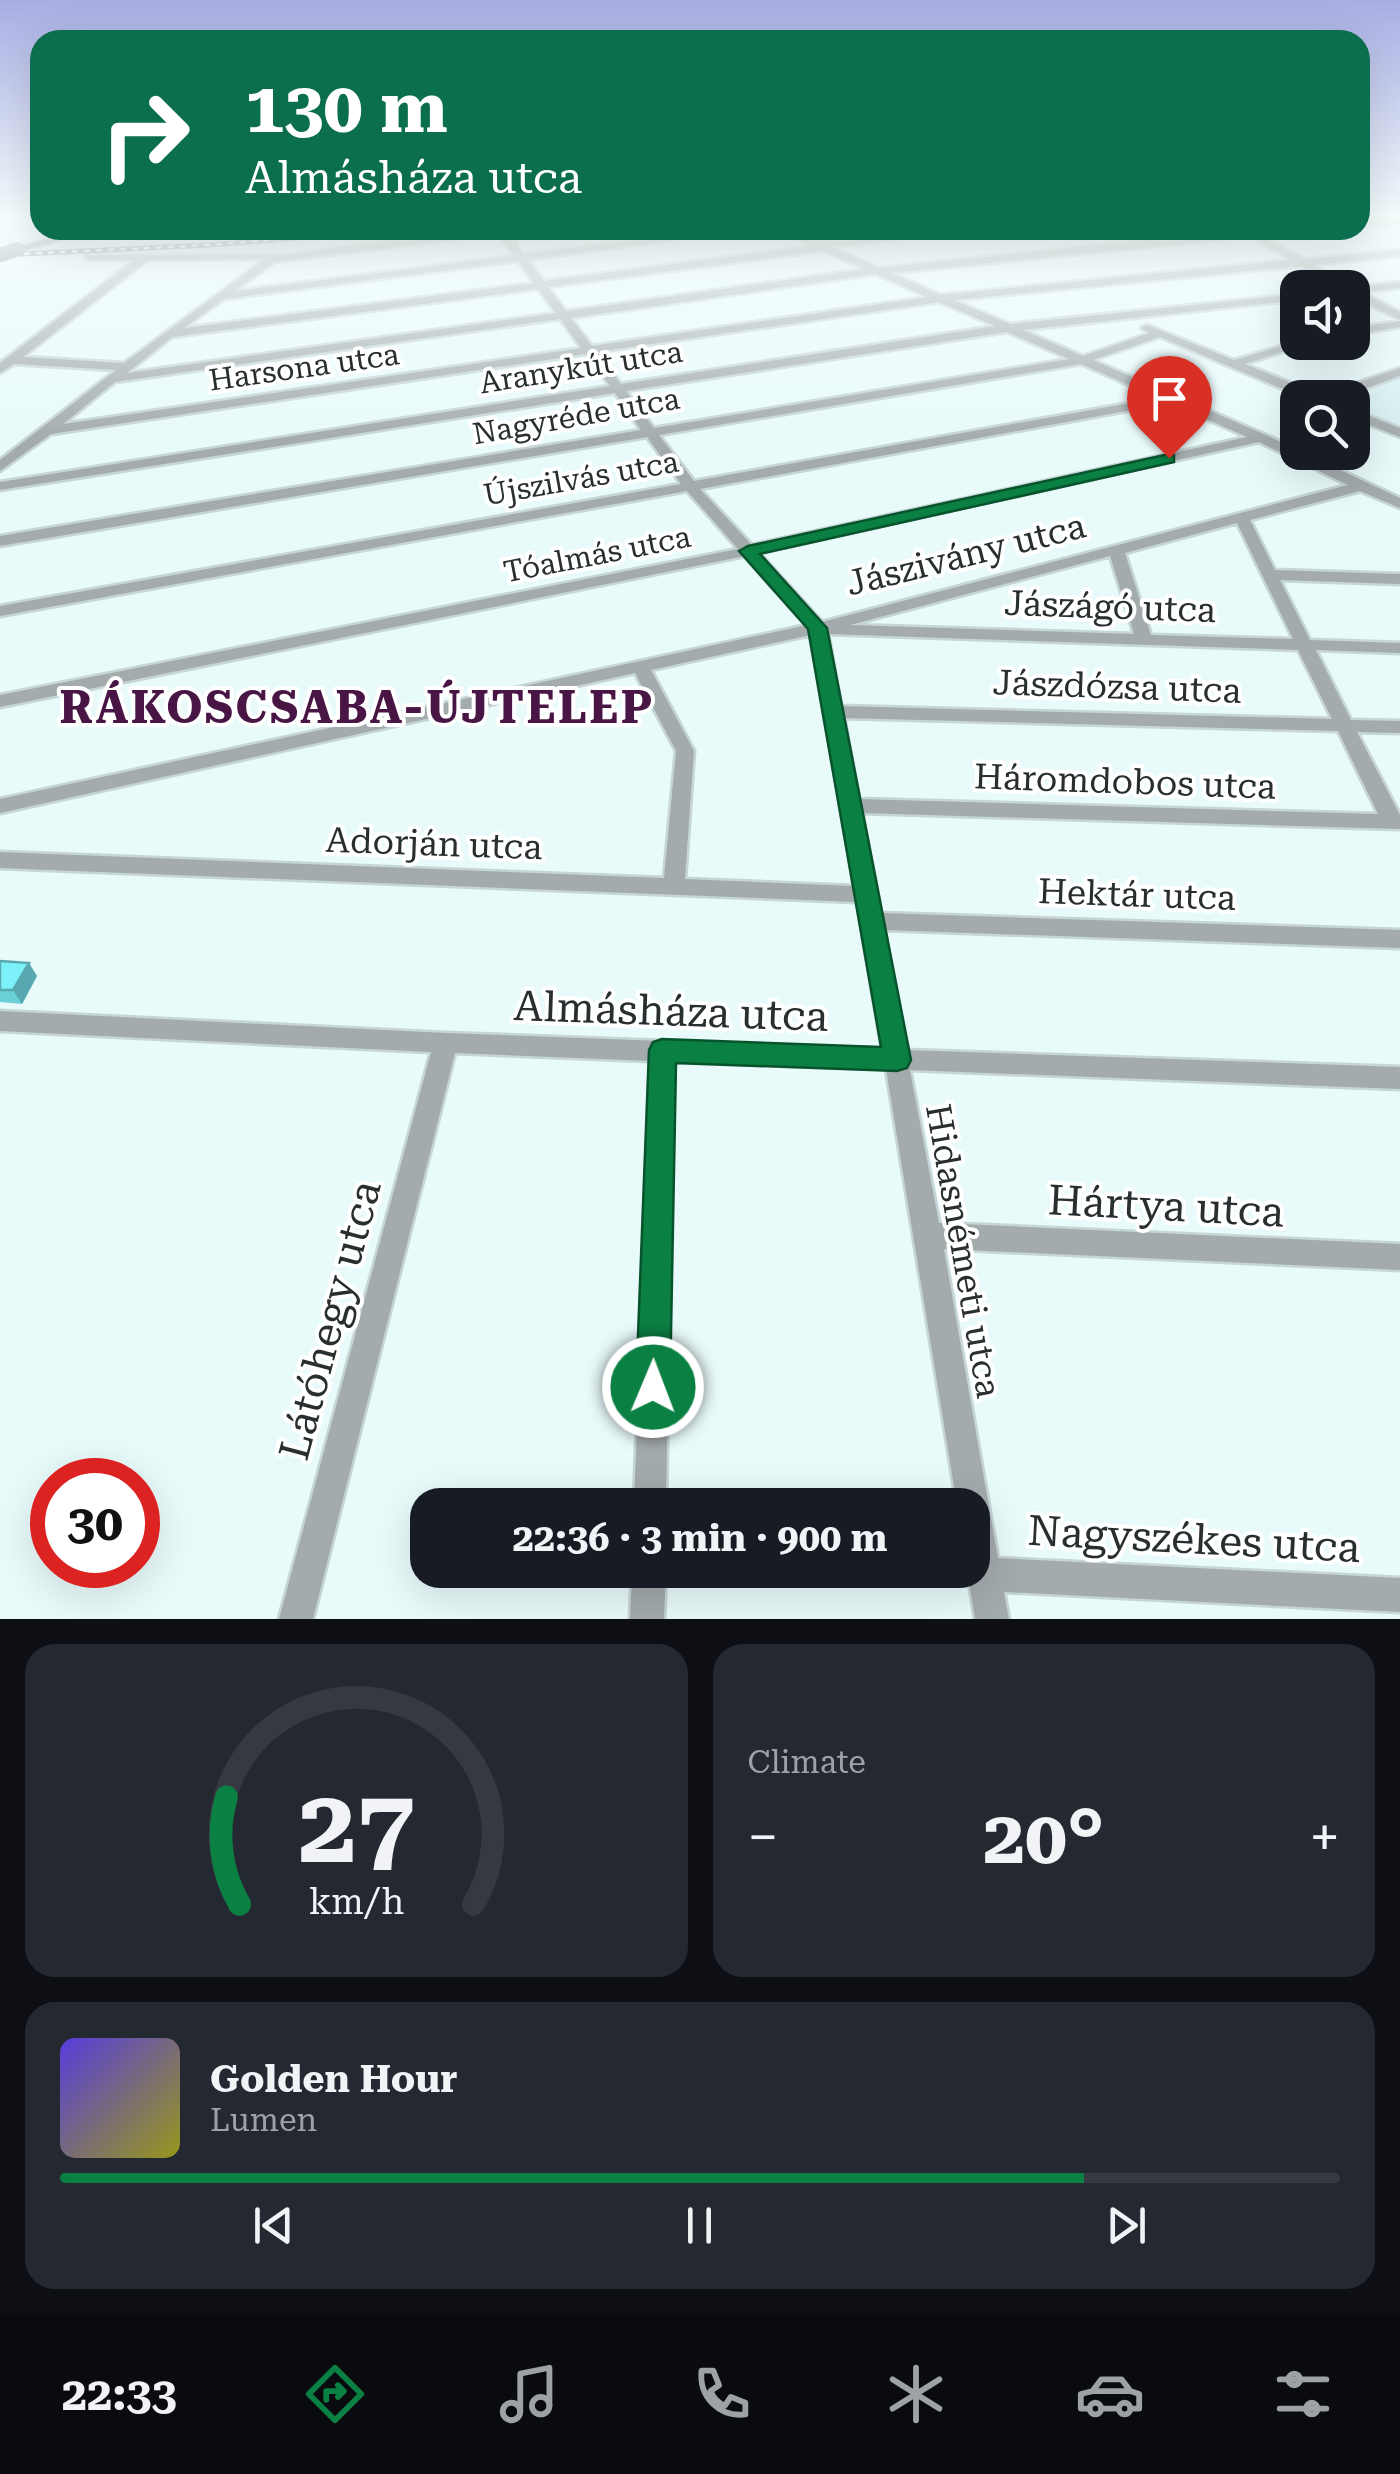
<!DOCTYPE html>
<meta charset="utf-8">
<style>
body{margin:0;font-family:"Roboto Serif",serif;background:#242831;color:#f1f3f6;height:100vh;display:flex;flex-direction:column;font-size:38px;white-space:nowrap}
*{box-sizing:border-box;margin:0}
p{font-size:32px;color:#9ea1a6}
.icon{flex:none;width:55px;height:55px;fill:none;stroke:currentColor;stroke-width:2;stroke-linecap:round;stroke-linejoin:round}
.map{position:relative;height:1619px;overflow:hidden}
.drawer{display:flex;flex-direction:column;gap:25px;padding:25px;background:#0d0f14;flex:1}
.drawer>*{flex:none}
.hud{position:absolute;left:30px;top:30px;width:1340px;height:210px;border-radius:30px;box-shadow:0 10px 40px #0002;background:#0b6e4f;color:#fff;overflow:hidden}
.buttons{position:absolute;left:1280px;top:270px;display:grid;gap:20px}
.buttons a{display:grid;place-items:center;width:90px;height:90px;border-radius:20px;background:#171b24;box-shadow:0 10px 40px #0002;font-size:50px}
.speed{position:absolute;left:30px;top:1458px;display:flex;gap:20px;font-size:50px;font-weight:700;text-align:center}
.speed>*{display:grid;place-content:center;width:130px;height:130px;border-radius:50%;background:#171b24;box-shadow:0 10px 40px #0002;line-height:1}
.speed .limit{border:15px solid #d22;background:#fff;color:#111}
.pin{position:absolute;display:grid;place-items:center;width:85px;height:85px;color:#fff;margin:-102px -42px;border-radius:50% 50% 50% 0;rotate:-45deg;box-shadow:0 0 10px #0007}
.pin .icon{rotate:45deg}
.me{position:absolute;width:110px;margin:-55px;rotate:1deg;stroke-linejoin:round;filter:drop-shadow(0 0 8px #0008)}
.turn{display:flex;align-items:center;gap:35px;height:210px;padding:0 50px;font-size:45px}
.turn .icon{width:130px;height:130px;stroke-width:2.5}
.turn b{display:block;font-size:70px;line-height:85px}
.big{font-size:75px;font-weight:700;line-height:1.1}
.drawer .widget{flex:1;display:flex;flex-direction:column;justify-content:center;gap:15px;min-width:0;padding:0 35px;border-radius:30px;background:#242831}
.drawer .dial{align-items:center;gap:0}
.dial svg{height:260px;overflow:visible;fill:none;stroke:#363941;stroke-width:7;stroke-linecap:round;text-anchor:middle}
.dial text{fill:#f1f3f6;stroke:none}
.song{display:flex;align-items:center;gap:30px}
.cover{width:120px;height:120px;border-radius:15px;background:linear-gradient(135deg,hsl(250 70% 55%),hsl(60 70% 35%))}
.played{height:10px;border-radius:5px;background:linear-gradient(90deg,#0b8043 80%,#363941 80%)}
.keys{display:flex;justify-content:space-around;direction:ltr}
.heat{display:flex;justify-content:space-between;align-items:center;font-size:55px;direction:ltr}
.drawer .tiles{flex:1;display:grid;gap:25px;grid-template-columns:1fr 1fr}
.widget:last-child{grid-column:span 2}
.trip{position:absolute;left:410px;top:1488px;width:580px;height:100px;border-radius:30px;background:#171b24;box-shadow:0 10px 40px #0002;font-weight:700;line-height:100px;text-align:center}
.tab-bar{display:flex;height:160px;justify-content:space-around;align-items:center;background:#090b0e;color:#9ea1a6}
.tab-bar .icon{width:70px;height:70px}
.tab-bar .on{color:#0b8043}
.tab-bar b{font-size:45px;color:#f1f3f6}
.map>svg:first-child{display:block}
.built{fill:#d6f0f2}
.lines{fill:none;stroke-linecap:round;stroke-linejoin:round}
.minor-casing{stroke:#c6d5d6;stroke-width:5}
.major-casing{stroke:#c6d5d6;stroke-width:5}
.minor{fill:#a4abac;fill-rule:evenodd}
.major{fill:#626e6f;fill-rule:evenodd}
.rail-casing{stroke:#656e6f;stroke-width:5}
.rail{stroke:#fff;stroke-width:2.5;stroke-dasharray:6;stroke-linecap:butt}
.major-bridge-casing{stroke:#c6d5d6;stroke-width:16;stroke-linecap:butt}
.major-bridge{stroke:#626e6f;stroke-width:14}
.wall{fill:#6bcfd7}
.shaded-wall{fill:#57a9af}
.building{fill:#7cf1fa;stroke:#57a9af;stroke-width:2.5}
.route{fill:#0b8043;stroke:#07532c;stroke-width:2.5}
.labels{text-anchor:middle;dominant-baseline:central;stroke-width:8;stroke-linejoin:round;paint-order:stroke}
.far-street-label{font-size:30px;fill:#292f30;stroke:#fff}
.street-label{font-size:35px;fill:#292f30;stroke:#fff}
.near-street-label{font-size:42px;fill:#292f30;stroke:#fff}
.district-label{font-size:45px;font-weight:bold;letter-spacing:2.5px;fill:#481544;stroke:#fff}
</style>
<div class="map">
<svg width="1400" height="1619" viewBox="0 0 1400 1619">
<rect width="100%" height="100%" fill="#e9fafb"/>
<path class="built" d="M 345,230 L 423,230 L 284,243 L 0,256 L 0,251 L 122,247 Z
M 1400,377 L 1400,427 L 1353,408 L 1352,398 L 1343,398 Z"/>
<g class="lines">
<g class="minor-casing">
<path id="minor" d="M 1400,218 L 1400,224 L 1360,227 L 1360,221 Z
M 479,230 L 508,230 L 523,254 L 716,230 L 745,230 L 528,260 L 544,281 L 812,246 L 779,230 C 796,230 808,241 824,241 C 876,242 929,230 981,230 L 831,247 L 879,268 L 1245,230 L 1293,230 L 1263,236 L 1304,259 L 1400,250 L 1400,256 L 1314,265 L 1352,287 L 1400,282 L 1400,288 L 1362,292 L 1400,312 L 1400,320 L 1352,296 L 1352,288 L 1338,288 L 1301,266 L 954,300 L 1010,324 L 1298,294 L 1298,300 L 1023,330 L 1083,356 L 1149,333 L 1141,328 L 1147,325 L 1234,360 L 1298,341 L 1313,342 L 1245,364 L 1321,395 L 1400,368 L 1400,376 L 1339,398 L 1304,398 L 1160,337 L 1093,360 L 1266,435 L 1400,498 L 1400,508 L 1360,491 L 1250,520 L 1275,570 L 1400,574 L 1400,584 L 1280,580 L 1310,640 L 1400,643 L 1400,653 L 1316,650 L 1351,720 L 1400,721 L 1400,733 L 1357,732 L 1400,815 L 1400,829 L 862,813 L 881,913 L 1400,930 L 1400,948 L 884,930 L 906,1050 L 1400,1067 L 1400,1089 L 910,1070 L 939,1223 L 1400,1244 L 1400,1270 L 944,1249 L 998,1558 L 1400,1578 L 1400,1612 L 1004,1592 L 1009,1619 L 975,1619 L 967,1570 L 972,1570 L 972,1505 L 957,1505 L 886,1069 L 674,1062 L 666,1505 L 634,1505 L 650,1061 L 455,1053 L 313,1619 L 279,1619 L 431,1052 L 0,1031 L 0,1011 L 446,1033 L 882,1049 L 857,902 L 0,868 L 0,852 L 664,878 L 676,751 L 635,673 L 0,813 L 0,799 L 807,625 L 745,556 L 0,707 L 0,695 L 738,549 L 687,491 L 0,616 L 0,606 L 681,484 L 647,437 L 0,546 L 0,536 L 641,430 L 615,393 L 0,490 L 0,482 L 610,386 L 586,354 L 51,434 L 0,471 L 0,460 L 116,370 L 14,364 L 0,373 L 0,363 L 134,260 L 90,260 L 85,257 L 86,255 L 282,255 ZM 498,234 L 514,256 L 235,291 L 275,262 ZM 1250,237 L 1291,260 L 941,295 L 891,273 ZM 823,251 L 865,269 L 566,311 L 548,287 ZM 265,259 L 124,363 L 23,357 L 148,260 ZM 518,261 L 534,283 L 184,328 L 224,299 ZM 876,274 L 927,297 L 592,346 L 571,318 ZM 538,289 L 556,313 L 127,373 L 172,337 ZM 939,302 L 995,326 L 621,384 L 597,352 ZM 560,319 L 581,348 L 63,424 L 115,382 ZM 1007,332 L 1069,359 L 654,428 L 626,391 ZM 1081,364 L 1158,398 L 694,481 L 659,435 ZM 1170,403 L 1247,437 L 752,545 L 700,489 ZM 1259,442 L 1348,485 L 822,622 L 759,553 ZM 1237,523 L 1293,639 L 1151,635 L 1125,553 ZM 1110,556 L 1134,634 L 850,625 ZM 828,634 L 1298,650 L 1332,719 L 841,706 ZM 811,635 L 854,886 L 685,879 L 694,751 L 651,670 ZM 844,718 L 1338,731 L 1378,814 L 859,799 Z
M 1400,321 L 1400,327 L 1352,335 L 1352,328 Z
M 1352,409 L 1400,428 L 1400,437 L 1352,418 Z
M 632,1570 L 666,1570 L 664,1619 L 630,1619 Z"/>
</g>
<g class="major-casing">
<path id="major" d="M 75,230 L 95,230 L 18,253 L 12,249 Z"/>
</g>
<use href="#minor" class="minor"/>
<use href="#major" class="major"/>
<g class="rail-casing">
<path id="rail" d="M 0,255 L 210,245 L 392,230"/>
</g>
<use href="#rail" class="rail"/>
<g class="major-bridge-casing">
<path id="major-bridge" d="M 0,255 L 18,249"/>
</g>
<use href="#major-bridge" class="major-bridge"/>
</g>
<path class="wall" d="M 0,961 L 37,976 L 22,1004 L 0,1002 Z"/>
<path class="shaded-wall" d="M 29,963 L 37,976 L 22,1004 L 13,990 Z"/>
<path class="building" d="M 0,961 L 29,963 L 13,990 L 0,990 Z"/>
<linearGradient id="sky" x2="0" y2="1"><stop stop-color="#a7ade3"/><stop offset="0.49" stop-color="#f5fdfd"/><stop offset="1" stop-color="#f5fdfd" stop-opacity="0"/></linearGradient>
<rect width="1400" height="442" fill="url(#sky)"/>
<path class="route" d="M 1169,454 L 1174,455 L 1174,462 L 760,554 L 827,628 L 911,1060 L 907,1068 L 897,1071 L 676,1063 L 670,1387 L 665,1399 L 653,1404 L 641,1399 L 636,1387 L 649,1050 L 653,1042 L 662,1039 L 881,1047 L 808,629 L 739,551 L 748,546 Z"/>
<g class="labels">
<g class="far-street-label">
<text transform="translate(304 367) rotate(-8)">Harsona utca</text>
<text transform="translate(581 367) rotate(-9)">Aranykút utca</text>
<text transform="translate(576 416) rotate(-10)">Nagyréde utca</text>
<text transform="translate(581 478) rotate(-10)">Újszilvás utca</text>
<text transform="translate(597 554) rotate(-11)">Tóalmás utca</text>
</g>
<g class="street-label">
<text transform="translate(966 555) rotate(-14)">Jászivány utca</text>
<text transform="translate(1110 607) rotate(2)">Jászágó utca</text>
<text transform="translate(1117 687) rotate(2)">Jászdózsa utca</text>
<text transform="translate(1125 782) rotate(2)">Háromdobos utca</text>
<text transform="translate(434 844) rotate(2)">Adorján utca</text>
<text transform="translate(1137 895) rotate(2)">Hektár utca</text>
<text transform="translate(963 1251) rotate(80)">Hidasnémeti utca</text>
</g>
<g class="near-street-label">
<text transform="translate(671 1011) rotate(2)">Almásháza utca</text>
<text transform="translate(1166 1206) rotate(3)">Hártya utca</text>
<text transform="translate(330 1320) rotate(-75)">Látóhegy utca</text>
<text transform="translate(1194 1539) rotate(3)">Nagyszékes utca</text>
</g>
<g class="district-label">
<text x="357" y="707">RÁKOSCSABA-ÚJTELEP</text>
</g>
</g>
</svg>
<div class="buttons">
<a><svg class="icon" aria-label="sound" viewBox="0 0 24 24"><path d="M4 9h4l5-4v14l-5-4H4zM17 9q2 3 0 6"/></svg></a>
<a><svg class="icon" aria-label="search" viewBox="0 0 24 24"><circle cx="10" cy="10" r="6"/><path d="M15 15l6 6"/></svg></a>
</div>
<div class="speed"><div class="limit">30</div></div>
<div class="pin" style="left:1169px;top:458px;background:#d93025"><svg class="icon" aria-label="arrive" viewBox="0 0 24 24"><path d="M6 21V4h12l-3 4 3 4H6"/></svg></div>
<svg class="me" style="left:653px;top:1387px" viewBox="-20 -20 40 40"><circle r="17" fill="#0b8043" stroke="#fff" stroke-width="3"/><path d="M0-11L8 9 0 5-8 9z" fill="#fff"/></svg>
<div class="trip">22:36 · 3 min · 900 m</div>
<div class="hud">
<div class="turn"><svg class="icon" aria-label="right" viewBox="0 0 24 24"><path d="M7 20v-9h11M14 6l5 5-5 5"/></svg><div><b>130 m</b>Almásháza utca</div></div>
</div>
</div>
<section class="drawer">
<div class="tiles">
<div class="widget dial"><svg viewBox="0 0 100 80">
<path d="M14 69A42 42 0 1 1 86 69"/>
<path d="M14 69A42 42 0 0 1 10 36" stroke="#0b8043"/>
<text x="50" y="56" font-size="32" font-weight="700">27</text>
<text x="50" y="72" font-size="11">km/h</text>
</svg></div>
<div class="widget"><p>Climate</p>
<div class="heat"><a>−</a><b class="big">20°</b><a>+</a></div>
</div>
<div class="widget">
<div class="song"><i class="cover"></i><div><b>Golden Hour</b><p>Lumen</p></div></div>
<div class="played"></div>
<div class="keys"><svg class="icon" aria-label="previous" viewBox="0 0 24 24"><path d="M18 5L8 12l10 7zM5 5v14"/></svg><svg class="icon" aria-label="pause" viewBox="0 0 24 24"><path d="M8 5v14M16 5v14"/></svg><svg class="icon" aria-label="next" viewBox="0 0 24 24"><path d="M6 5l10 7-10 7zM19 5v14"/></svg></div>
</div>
</div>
</section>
<nav class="tab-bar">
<b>22:33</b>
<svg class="icon on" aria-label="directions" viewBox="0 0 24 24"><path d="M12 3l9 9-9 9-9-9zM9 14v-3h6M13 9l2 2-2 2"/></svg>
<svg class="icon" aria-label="music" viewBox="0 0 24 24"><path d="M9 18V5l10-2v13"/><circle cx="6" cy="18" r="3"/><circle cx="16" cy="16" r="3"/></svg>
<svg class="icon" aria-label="phone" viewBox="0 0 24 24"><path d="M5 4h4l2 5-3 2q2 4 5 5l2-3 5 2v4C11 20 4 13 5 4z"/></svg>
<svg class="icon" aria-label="climate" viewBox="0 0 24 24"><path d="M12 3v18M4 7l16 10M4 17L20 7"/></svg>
<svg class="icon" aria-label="car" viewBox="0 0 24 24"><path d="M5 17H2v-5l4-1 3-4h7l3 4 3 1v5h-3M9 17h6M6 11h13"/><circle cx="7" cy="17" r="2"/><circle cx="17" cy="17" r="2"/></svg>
<svg class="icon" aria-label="filters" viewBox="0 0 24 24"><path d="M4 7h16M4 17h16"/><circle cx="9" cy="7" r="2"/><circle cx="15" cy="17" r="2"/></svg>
</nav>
